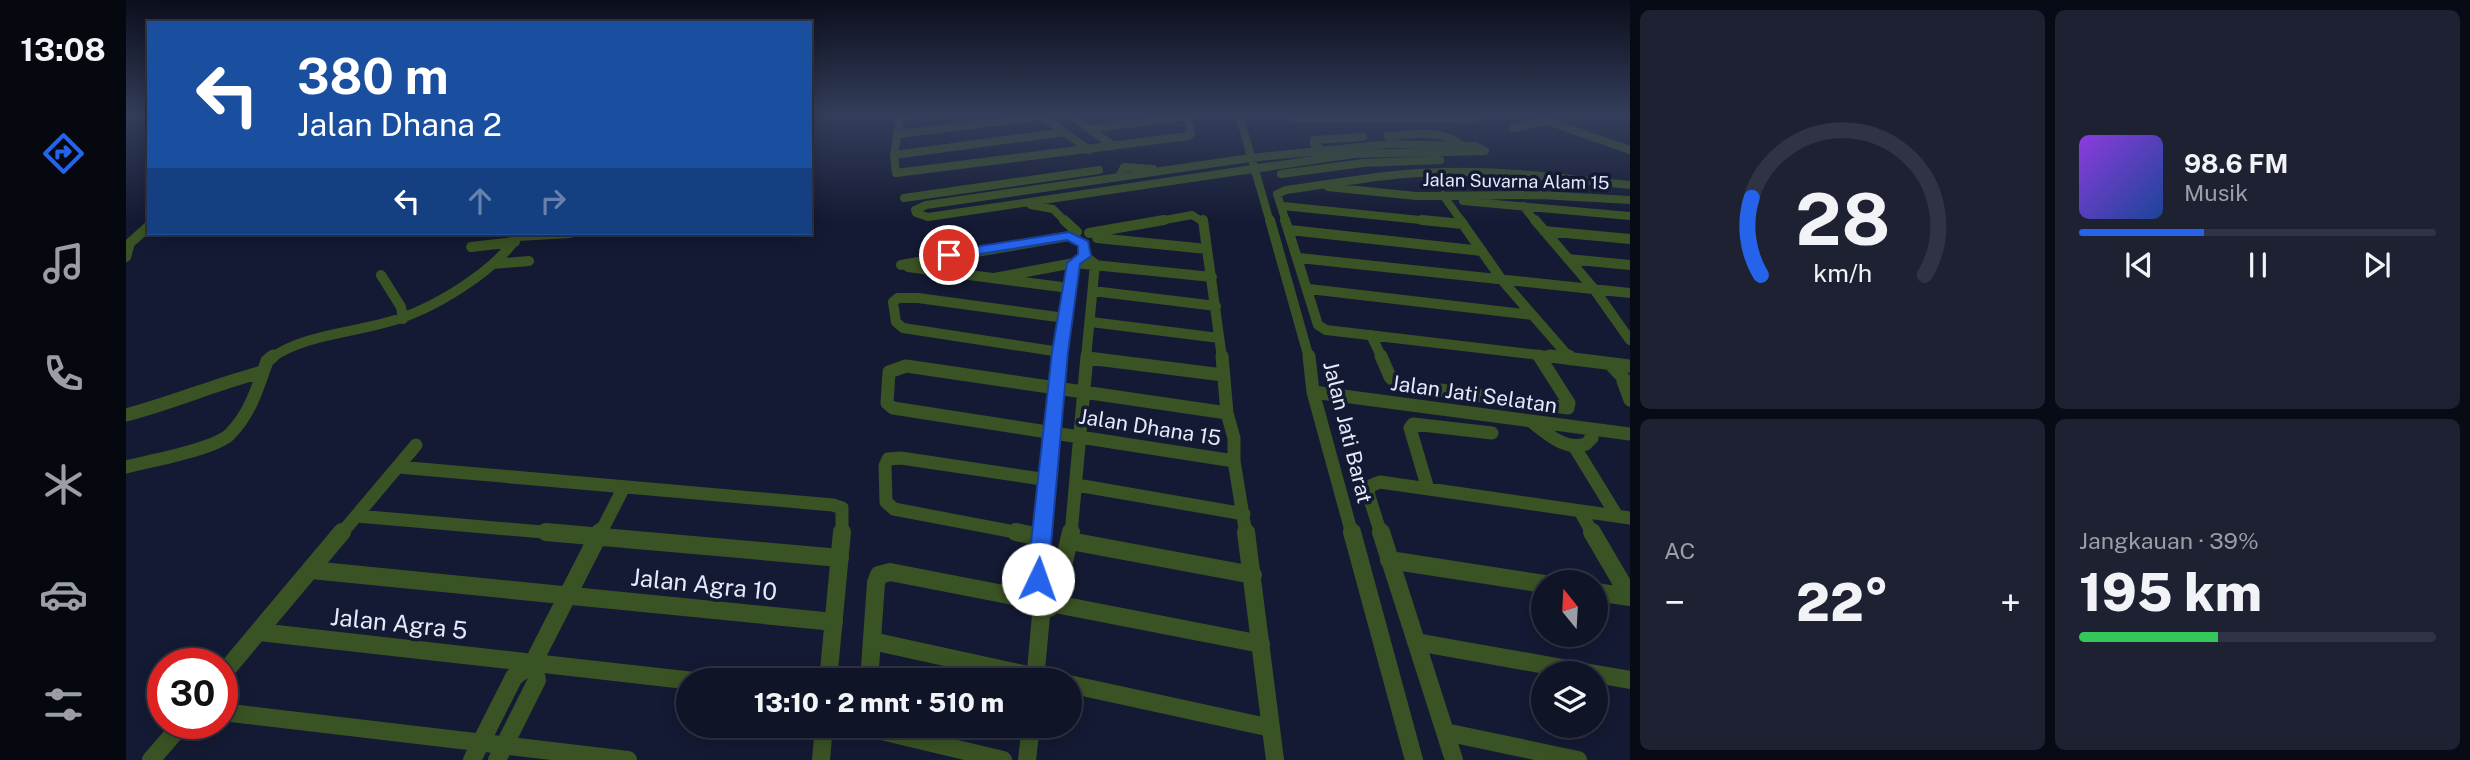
<!DOCTYPE html>
<html lang="id">
<meta charset="utf-8">
<style>
body{margin:0;font-family:"Public Sans",sans-serif;background:#1d2132;color:#f1f3f6;height:100vh;display:flex;flex-direction:column;font-size:26px;white-space:nowrap}
*{box-sizing:border-box;margin:0}
p{font-size:23px;color:#9b9ea7}
.icon{flex:none;width:38px;height:38px;fill:none;stroke:currentColor;stroke-width:2;stroke-linecap:round;stroke-linejoin:round}
.map{position:relative;flex:1;overflow:hidden}
.drawer{display:flex;flex-direction:column;gap:10px;padding:10px;background:#080b15;width:840px}
.drawer>*{flex:none}
.hud{position:absolute;left:21px;top:21px;width:665px;height:214px;border-radius:0px;box-shadow:0 4px 18px #0003,0 0 0 2px #2f3343;background:#1a4fa0;color:#fff;overflow:hidden}
.needle{width:46px;rotate:342deg}
.fabs{position:absolute;left:1405px;top:570px;display:grid;gap:14px}
.fabs a{display:grid;place-items:center;width:77px;height:77px;border-radius:50%;background:#0f1426;box-shadow:0 4px 18px #0003,0 0 0 2px #2f3343;font-size:35px}
.speed{position:absolute;left:21px;top:648px;display:flex;gap:14px;font-size:35px;font-weight:700;text-align:center}
.speed>*{display:grid;place-content:center;width:91px;height:91px;border-radius:50%;background:#0f1426;box-shadow:0 4px 18px #0003,0 0 0 2px #2f3343;line-height:1}
.speed .limit{border:10px solid #d22;background:#fff;color:#111}
.pin{position:absolute;display:grid;place-items:center;width:60px;height:60px;color:#fff;margin:-30px;border:4px solid #fff;border-radius:50%;box-shadow:0 2px 7px #0007}
.me{position:absolute;width:77px;margin:-38px;rotate:3deg;stroke-linejoin:round;filter:drop-shadow(0 0 5px #0008)}
.turn{display:flex;align-items:center;gap:24px;height:147px;padding:0 35px;font-size:32px}
.turn .icon{width:91px;height:91px;stroke-width:2.5}
.turn b{display:block;font-size:49px;line-height:60px}
.lanes{display:flex;align-items:center;height:66px;padding:0 35px;background:#0003;justify-content:center;gap:35px;direction:ltr}
.lanes .off{opacity:.35}
.big{font-size:52px;font-weight:800;line-height:1.1}
.drawer .widget{flex:1;display:flex;flex-direction:column;justify-content:center;gap:10px;min-width:0;padding:0 24px;border-radius:10px;background:#1d2132}
.drawer .dial{align-items:center;gap:0}
.dial svg{height:182px;overflow:visible;fill:none;stroke:#2f3343;stroke-width:7;stroke-linecap:round;text-anchor:middle}
.dial text{fill:#f1f3f6;stroke:none}
.song{display:flex;align-items:center;gap:21px}
.cover{width:84px;height:84px;border-radius:10px;background:linear-gradient(135deg,hsl(270 70% 55%),hsl(220 70% 35%))}
.played{height:7px;border-radius:4px;background:linear-gradient(90deg,#2563eb 35%,#2f3343 35%)}
.keys{display:flex;justify-content:space-around;direction:ltr}
.heat{display:flex;justify-content:space-between;align-items:center;font-size:38px;direction:ltr}
.charge{height:10px;border-radius:5px;background:linear-gradient(90deg,#34c759 39%,#2f3343 0)}
.drawer .tiles{flex:1;display:grid;gap:10px;grid-template-columns:repeat(2,1fr)}
.trip{position:absolute;left:550px;top:668px;width:406px;height:70px;border-radius:35px;background:#0f1426;box-shadow:0 4px 18px #0003,0 0 0 2px #2f3343;font-weight:800;line-height:70px;text-align:center}
main{display:flex;flex:1;min-height:0}
.menu{display:flex;flex-direction:column;width:126px;justify-content:space-around;align-items:center;background:#06080f;color:#9b9ea7}
.menu .icon{width:49px;height:49px}
.menu .current{color:#2563eb}
.menu b{font-size:32px;color:#f1f3f6}
.map>svg:first-child{display:block}
.lines{fill:none;stroke-linecap:round;stroke-linejoin:round}
.minor-far3{stroke:#3a5324;stroke-width:8}
.minor-far2{stroke:#3a5324;stroke-width:10}
.minor-far1{stroke:#3a5324;stroke-width:13}
.minor{stroke:#3a5324;stroke-width:18}
.route{fill:#2563eb;stroke:#184099;stroke-width:2}
.labels{text-anchor:middle;dominant-baseline:central;stroke-width:7;stroke-linejoin:round;paint-order:stroke}
.far-street-label{font-size:18px;fill:#e4e9fb;stroke:#141a33}
.street-label{font-size:21px;fill:#e4e9fb;stroke:#141a33}
.near-street-label{font-size:24px;fill:#e4e9fb;stroke:#141a33}
</style>
<main>
<nav class="menu">
<b>13:08</b>
<svg class="icon current" aria-label="directions" viewBox="0 0 24 24"><path d="M12 3l9 9-9 9-9-9zM9 14v-3h6M13 9l2 2-2 2"/></svg>
<svg class="icon" aria-label="music" viewBox="0 0 24 24"><path d="M9 18V5l10-2v13"/><circle cx="6" cy="18" r="3"/><circle cx="16" cy="16" r="3"/></svg>
<svg class="icon" aria-label="phone" viewBox="0 0 24 24"><path d="M5 4h4l2 5-3 2q2 4 5 5l2-3 5 2v4C11 20 4 13 5 4z"/></svg>
<svg class="icon" aria-label="climate" viewBox="0 0 24 24"><path d="M12 3v18M4 7l16 10M4 17L20 7"/></svg>
<svg class="icon" aria-label="car" viewBox="0 0 24 24"><path d="M5 17H2v-5l4-1 3-4h7l3 4 3 1v5h-3M9 17h6M6 11h13"/><circle cx="7" cy="17" r="2"/><circle cx="17" cy="17" r="2"/></svg>
<svg class="icon" aria-label="filters" viewBox="0 0 24 24"><path d="M4 7h16M4 17h16"/><circle cx="9" cy="7" r="2"/><circle cx="15" cy="17" r="2"/></svg>
</nav>
<div class="map">
<svg width="1504" height="760" viewBox="0 0 1504 760">
<rect width="100%" height="100%" fill="#141a33"/>
<g class="lines">
<path class="minor-far3" d="M 788,115 L 774,118 L 768,155 L 770,173 L 1063,136 L 1065,134 L 1061,115
M 915,115 L 963,150
M 943,115 L 988,146
M 1113,115 L 1144,222
M 1404,115 L 1504,150
M 1166,118 L 1329,118 L 1326,115
M 1329,118 L 1342,119 L 1360,115
M 1387,128 L 1422,121
M 964,129 L 1062,116
M 772,134 L 917,116
M 1262,136 C 1286,135 1315,128 1335,145
M 1264,144 L 1349,146 L 1359,151 L 1228,154 L 802,217 L 790,213 L 789,210 L 800,205 L 1124,158 Z
M 1196,150 L 1188,144 L 1188,140 L 1237,137
M 768,155 L 939,132
M 1155,174 L 1237,163 L 1314,160
M 993,177 L 998,167 L 1027,169
M 1202,187 L 1290,196 L 1414,195 L 1504,200
M 1317,195 L 1336,222
M 778,198 L 973,170
M 1337,201 L 1504,216
M 905,205 L 927,209 L 940,222
M 1157,206 L 1314,222
M 1397,206 L 1410,222
M 1028,222 L 1066,215 L 1077,222
M 1160,222 L 1151,194 L 1160,190 C 1212,183 1263,173 1316,172 C 1379,170 1441,179 1504,185"/>
<path class="minor-far2" d="M 938,220 L 951,232
M 1077,220 L 1096,358
M 1144,220 L 1183,358
M 1159,220 L 1192,325 L 1200,330 L 1439,358
M 1296,220 L 1337,224
M 1334,220 L 1376,280 L 1444,358
M 1409,220 L 1468,289 L 1504,340
M 1164,230 L 1356,251
M 1418,231 L 1504,239
M 963,233 L 1038,220
M 392,236 L 444,233
M 971,238 L 1081,249
M 958,244 L 959,256 L 969,264 L 960,358
M 345,247 L 389,242
M 0,257 L 4,243 L 23,226
M 1173,258 L 1504,293
M 1442,259 L 1504,265
M 367,264 L 403,261
M 775,265 L 943,236
M 782,267 L 943,288
M 255,275 L 275,307 L 277,319
M 868,278 L 948,263 L 1086,277
M 1183,289 L 1406,315
M 967,291 L 1090,306
M 965,322 L 1093,338
M 1245,335 L 1256,358
M 934,352 L 777,328 L 770,322 L 767,302 L 772,298 L 792,298 L 939,318
M 1412,355 L 1414,358
M 145,358 C 178,335 224,333 262,322 C 304,311 372,271 393,233
M 933,358 L 948,263 L 959,256"/>
<path class="minor-far1" d="M 1096,356 L 1101,413 L 1108,438 L 1108,461 L 1120,534
M 1183,356 L 1187,392 L 1226,534
M 1255,356 L 1264,377 L 1271,384 L 1442,408 L 1443,403 L 1413,356
M 1424,356 L 1504,366
M 1443,356 L 1445,359
M 962,358 L 1097,375
M 1484,364 L 1504,385
M 1497,381 L 1504,400
M 1187,392 L 1504,434
M 1101,413 L 780,366 L 763,372 L 761,403 L 767,408 L 1108,461
M 0,415 C 46,403 90,384 136,372
M 1406,422 C 1421,434 1440,451 1460,444 L 1466,438 L 1463,429
M 1448,446 L 1491,516
M 0,467 C 23,461 90,449 104,434 C 124,414 132,387 141,361 L 147,356
M 272,467 L 707,505 L 716,508 L 716,534
M 951,485 L 1118,514
M 1302,489 L 1284,428 L 1287,424 L 1366,433
M 1454,511 L 1467,534
M 231,516 L 440,534
M 215,534 L 290,445
M 474,534 L 498,487
M 899,534 L 768,509 L 760,502 L 759,466 L 762,459 L 775,458 L 922,480
M 914,534 L 934,356
M 945,534 L 961,356
M 1255,534 L 1242,493 L 1244,486 L 1254,482 L 1504,518"/>
<path class="minor" d="M 420,532 L 714,558
M 890,532 L 914,537
M 1120,532 L 1149,760
M 1226,532 L 1288,760
M 1255,532 L 1328,760
M 1466,532 L 1504,597
M 944,541 L 1127,575
M 1263,560 L 1418,584
M 185,570 L 708,622
M 1470,592 L 1504,597
M 923,608 L 928,604 L 945,532
M 133,632 L 568,681
M 746,641 L 929,681
M 1290,642 L 1470,674
M 1470,674 L 1504,680
M 96,675 L 216,532
M 702,681 L 716,532
M 743,681 L 750,583 L 753,575 L 764,572 L 1135,644
M 909,681 L 915,615 L 911,600 L 914,532
M 943,684 L 1145,728
M 96,712 L 502,760
M 745,726 L 747,729 L 877,760
M 1319,732 L 1452,760
M 25,760 L 57,723
M 346,760 L 388,677 L 407,663 L 474,532
M 371,760 L 411,680 L 407,663
M 695,760 L 698,726
M 901,760 L 905,726"/>
</g>
<linearGradient id="sky" x2="0" y2="1"><stop stop-color="#0b0e1c"/><stop offset="0.52" stop-color="#343e5b"/><stop offset="1" stop-color="#343e5b" stop-opacity="0"/></linearGradient>
<rect width="1504" height="221" fill="url(#sky)"/>
<path class="route" d="M 943,232 L 962,241 L 965,256 L 954,264 L 942,352 L 922,579 L 919,585 L 912,588 L 905,585 L 901,579 L 926,352 L 941,263 L 952,254 L 952,246 L 941,240 L 823,259 L 816,255 L 823,251 Z"/>
<g class="labels">
<g class="far-street-label">
<text transform="translate(1390 181) rotate(1)">Jalan Suvarna Alam 15</text>
</g>
<g class="street-label">
<text transform="translate(1348 394) rotate(8)">Jalan Jati Selatan</text>
<text transform="translate(1024 427) rotate(9)">Jalan Dhana 15</text>
<text transform="translate(1222 432) rotate(76)">Jalan Jati Barat</text>
</g>
<g class="near-street-label">
<text transform="translate(578 584) rotate(6)">Jalan Agra 10</text>
<text transform="translate(273 623) rotate(6)">Jalan Agra 5</text>
</g>
</g>
</svg>
<div class="fabs">
<a><svg class="needle" viewBox="-14 -14 28 28"><path d="M0-13l5 13h-10z" fill="#e53935"/><path d="M0 13l5-13h-10z" fill="#9b9ea7"/></svg></a>
<a><svg class="icon" aria-label="layers" viewBox="0 0 24 24"><path d="M12 4l9 5-9 5-9-5zM3 14l9 5 9-5"/></svg></a>
</div>
<div class="speed"><div class="limit">30</div></div>
<div class="pin" style="left:823px;top:255px;background:#d93025"><svg class="icon" aria-label="arrive" viewBox="0 0 24 24"><path d="M6 21V4h12l-3 4 3 4H6"/></svg></div>
<svg class="me" style="left:912px;top:579px" viewBox="-20 -20 40 40"><circle r="19" fill="#fff"/><path d="M0-13L10 11 0 6-10 11z" fill="#2563eb"/></svg>
<div class="trip">13:10 · 2 mnt · 510 m</div>
<div class="hud">
<div class="turn"><svg class="icon" aria-label="left" viewBox="0 0 24 24"><path d="M17 20v-9H6M10 6l-5 5 5 5"/></svg><div><b>380 m</b>Jalan Dhana 2</div></div>
<div class="lanes"><svg class="icon" aria-label="left" viewBox="0 0 24 24"><path d="M17 20v-9H6M10 6l-5 5 5 5"/></svg><svg class="icon off" aria-label="ahead" viewBox="0 0 24 24"><path d="M12 20V5M6 11l6-6 6 6"/></svg><svg class="icon off" aria-label="right" viewBox="0 0 24 24"><path d="M7 20v-9h11M14 6l5 5-5 5"/></svg></div>
</div>
</div>
<section class="drawer">
<div class="tiles">
<div class="widget dial"><svg viewBox="0 0 100 80">
<path d="M14 69A42 42 0 1 1 86 69"/>
<path d="M14 69A42 42 0 0 1 10 35" stroke="#2563eb"/>
<text x="50" y="56" font-size="32" font-weight="700">28</text>
<text x="50" y="72" font-size="11">km/h</text>
</svg></div>
<div class="widget">
<div class="song"><i class="cover"></i><div><b>98.6 FM</b><p>Musik</p></div></div>
<div class="played"></div>
<div class="keys"><svg class="icon" aria-label="previous" viewBox="0 0 24 24"><path d="M18 5L8 12l10 7zM5 5v14"/></svg><svg class="icon" aria-label="pause" viewBox="0 0 24 24"><path d="M8 5v14M16 5v14"/></svg><svg class="icon" aria-label="next" viewBox="0 0 24 24"><path d="M6 5l10 7-10 7zM19 5v14"/></svg></div>
</div>
<div class="widget"><p>AC</p>
<div class="heat"><a>−</a><b class="big">22°</b><a>+</a></div>
</div>
<div class="widget"><p>Jangkauan · 39%</p><b class="big">195 km</b><div class="charge"></div></div>
</div>
</section>
</main>
